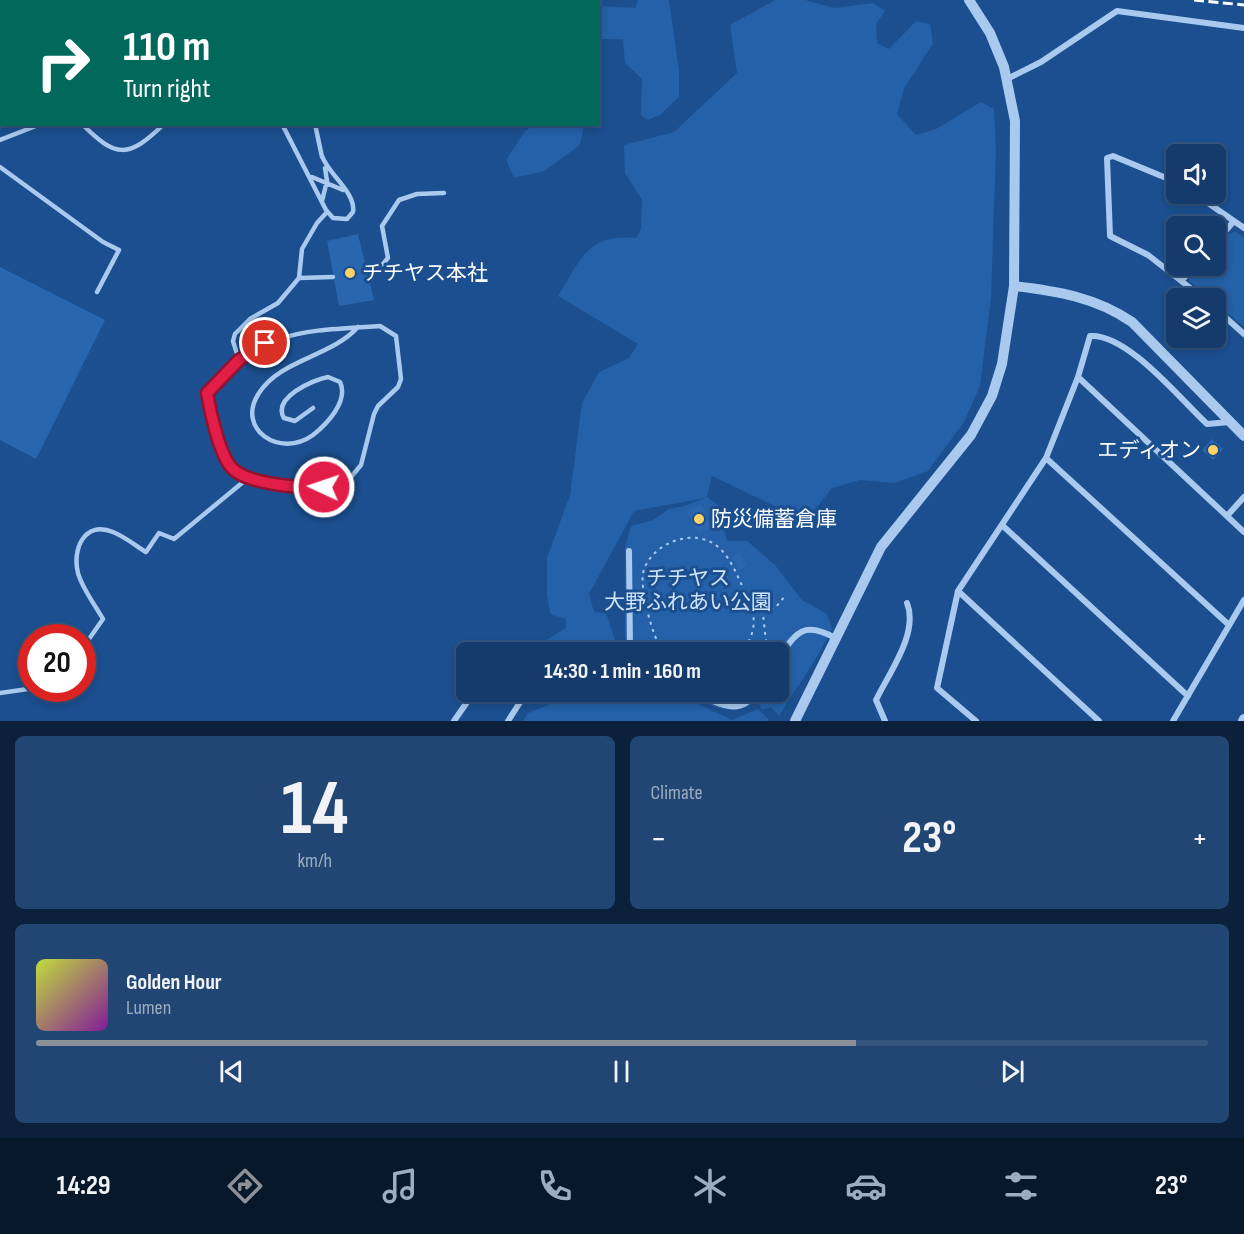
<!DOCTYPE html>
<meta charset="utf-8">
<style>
body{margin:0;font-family:"Sofia Sans Condensed","Noto Sans JP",sans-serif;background:#214673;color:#f1f3f6;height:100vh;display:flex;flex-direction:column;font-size:22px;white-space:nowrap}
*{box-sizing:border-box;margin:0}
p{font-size:20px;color:#9dadc1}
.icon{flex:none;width:33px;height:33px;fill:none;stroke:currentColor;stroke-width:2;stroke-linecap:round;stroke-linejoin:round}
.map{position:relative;height:721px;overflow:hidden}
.details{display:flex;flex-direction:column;gap:15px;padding:15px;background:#0b203b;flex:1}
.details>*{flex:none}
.hud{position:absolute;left:0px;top:0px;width:600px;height:126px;box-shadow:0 3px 9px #0003,0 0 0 2px #33557e;background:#00695c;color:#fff;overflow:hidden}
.controls{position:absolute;left:1166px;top:144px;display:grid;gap:12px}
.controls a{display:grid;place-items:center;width:60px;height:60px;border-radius:9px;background:#143b6b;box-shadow:0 3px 9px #0003,0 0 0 2px #33557e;font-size:30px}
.speed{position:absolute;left:18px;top:624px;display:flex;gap:12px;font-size:30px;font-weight:700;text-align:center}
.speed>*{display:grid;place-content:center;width:78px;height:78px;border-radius:50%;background:#143b6b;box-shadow:0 3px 9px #0003,0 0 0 2px #33557e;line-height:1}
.speed .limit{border:9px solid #d22;background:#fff;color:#111}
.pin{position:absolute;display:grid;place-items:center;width:51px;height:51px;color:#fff;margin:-26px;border:3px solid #fff;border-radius:50%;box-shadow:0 2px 6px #0007}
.me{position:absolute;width:66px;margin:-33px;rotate:273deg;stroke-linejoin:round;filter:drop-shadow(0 0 4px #0008)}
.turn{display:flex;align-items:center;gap:21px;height:126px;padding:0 24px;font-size:27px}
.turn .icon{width:78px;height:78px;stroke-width:2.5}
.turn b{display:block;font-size:42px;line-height:51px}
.big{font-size:45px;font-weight:700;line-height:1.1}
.details .tile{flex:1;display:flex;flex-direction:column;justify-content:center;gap:9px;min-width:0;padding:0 21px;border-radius:9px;background:#214673}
.details .dial{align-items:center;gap:0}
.dial b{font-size:78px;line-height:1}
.song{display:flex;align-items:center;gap:18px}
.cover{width:72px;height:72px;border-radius:9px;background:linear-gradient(135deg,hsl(70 70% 55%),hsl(290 70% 35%))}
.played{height:6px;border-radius:3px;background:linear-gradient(90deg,#8c9099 70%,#33557e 70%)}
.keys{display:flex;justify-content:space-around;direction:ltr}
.heat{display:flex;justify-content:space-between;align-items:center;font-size:33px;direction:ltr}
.details .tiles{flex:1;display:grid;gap:15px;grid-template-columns:1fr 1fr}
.tile:last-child{grid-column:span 2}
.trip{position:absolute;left:456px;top:642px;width:333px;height:60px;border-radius:9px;background:#143b6b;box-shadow:0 3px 9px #0003,0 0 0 2px #33557e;font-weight:700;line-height:60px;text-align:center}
.tabs{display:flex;height:96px;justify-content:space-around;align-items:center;background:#08182b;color:#9dadc1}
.tabs .icon{width:42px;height:42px}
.tabs .current{color:#8c9099}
.tabs b{font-size:27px;color:#f1f3f6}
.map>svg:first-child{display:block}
.green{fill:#2461a8}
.building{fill:#2a66ad}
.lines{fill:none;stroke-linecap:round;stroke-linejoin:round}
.path{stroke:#a9c9ee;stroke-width:2;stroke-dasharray:3 4.5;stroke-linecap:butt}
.service{stroke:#a9c9ee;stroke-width:4.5}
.minor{stroke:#a9c9ee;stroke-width:6}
.tertiary{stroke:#a9c9ee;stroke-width:10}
.rail{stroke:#fff;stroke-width:3;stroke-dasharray:10 4.5;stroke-linecap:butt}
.route-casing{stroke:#92132f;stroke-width:15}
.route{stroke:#e11d48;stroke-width:10}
.poi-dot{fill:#ffd166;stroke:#1b4f8f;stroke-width:2}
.labels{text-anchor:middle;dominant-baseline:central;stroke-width:6;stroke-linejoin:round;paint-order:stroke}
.poi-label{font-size:21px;fill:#fff;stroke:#1b4f8f;text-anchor:start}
.park-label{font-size:21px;fill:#cfe3fa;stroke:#1b4f8f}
</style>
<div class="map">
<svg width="1244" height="721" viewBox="0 0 1244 721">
<rect width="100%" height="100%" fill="#1b4f8f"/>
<path class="green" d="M 638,0 L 669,0 L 679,70 L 679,97 L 660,115 L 648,120 L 641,115 L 642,79 L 625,63 L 623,39 L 599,39 L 599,8 L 601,6 L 635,8 Z
M 775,0 L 805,0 L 834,8 L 873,3 L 885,11 L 876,24 L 877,43 L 889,49 L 916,21 L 930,24 L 933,43 L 904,89 L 897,114 L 916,135 L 936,129 L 981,102 L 994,109 L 996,150 L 991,298 L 980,386 L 964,422 L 928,471 L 895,483 L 860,480 L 832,488 L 806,521 L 712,476 L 707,497 L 719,506 L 727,541 L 747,541 L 775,565 L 802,600 L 827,614 L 832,629 C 817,660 797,686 779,716 L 771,707 L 762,710 L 757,700 C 733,721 708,704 683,692 L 778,692 L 778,652 L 625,652 L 625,547 L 631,526 L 653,520 L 669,509 L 684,506 L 705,498 L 634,511 L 589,594 L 594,612 L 606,613 L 619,652 L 540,652 L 538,645 L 566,628 L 566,619 L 550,614 L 547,593 L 547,558 L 570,495 L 582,403 L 599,372 L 629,358 L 638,344 L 558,296 C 581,259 587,234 636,238 L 641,229 L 642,200 L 625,173 L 624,145 L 674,132 L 737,73 L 730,25 Z
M 535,124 L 584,125 L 580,145 L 544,171 L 514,178 L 506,160 L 525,131 Z
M 1236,232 L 1244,238 L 1244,327 L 1215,302 L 1215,298 L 1211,298 L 1189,281 L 1189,276 L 1198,266 L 1215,266 L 1215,248 L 1228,234 Z
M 548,692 L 673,692 L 732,720 L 758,709 L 768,719 L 768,721 L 523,721 L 528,713 L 551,704 Z"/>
<path class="building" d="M 358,234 L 374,300 L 339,306 L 327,241 Z
M 0,267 L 105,320 L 36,459 L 0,440 Z
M 1212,439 L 1223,449 L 1213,460 L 1202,450 Z
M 701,504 L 712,527 L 698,534 L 687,511 Z
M 740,552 L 747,566 L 739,570 L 732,557 Z"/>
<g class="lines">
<path class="path" d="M 753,609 L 760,610 L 763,614 L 766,641 L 758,652
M 763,611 L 776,607 L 785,596
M 663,652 C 653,639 640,590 643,573 C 650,543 694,527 717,546 C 732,558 739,581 748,598 C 757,616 756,638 740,652
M 770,652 L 774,648 L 777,650"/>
<path class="service" d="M 289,0 L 289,2
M 82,124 C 116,158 128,159 164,124
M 282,124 L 326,210 L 333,218 L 347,219 L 353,212 C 356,192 328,174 322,156
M 315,124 L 322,157
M 0,140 L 41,124
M 0,167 L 103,242 L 119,250 L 97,292
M 312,177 L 343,190
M 322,201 L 327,181 L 325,168
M 367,270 L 383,264 L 388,258 L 382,226 L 399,200 L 417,194 L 444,193
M 299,278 L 333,277
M 380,326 L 396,336 L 401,379 L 398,387 L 378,406 L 374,414 L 361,465 L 351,477 L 336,486 L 311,488 L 248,478 L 233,470 L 211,419 L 207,393 C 261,329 302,331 380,326 Z
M 239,360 L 233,341 L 235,334 L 250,319 L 278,303 L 299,278 L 302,249 L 317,223 L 327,212
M 313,408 L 295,421 L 284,418 C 272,398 312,380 328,377 L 340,382 C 349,401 327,424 313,435 C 280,459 235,429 259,393 C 281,359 331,357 358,327
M 82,649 L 103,619 C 95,605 82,588 78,573 C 72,550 84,520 113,532 C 125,537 135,545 146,552 L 159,533 L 174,539 L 248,478
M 0,693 L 35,688"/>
<path class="minor" d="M 1007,79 L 1041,62 L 1117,11 L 1244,28
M 1176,182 L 1113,156 L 1107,158 L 1110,236 L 1148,255 L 1203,298
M 1195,194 L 1244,228
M 1215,243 L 1234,221
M 1182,280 L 1195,266
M 1215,308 L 1244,334
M 1078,377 L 1244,532
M 1046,458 L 1229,625
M 1227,516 L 1244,497
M 1003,526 L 1188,696
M 629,551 L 630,652
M 958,591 L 1099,721
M 778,659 C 796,633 803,620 835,638
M 694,692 C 717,703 739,718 757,692
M 454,721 L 474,692
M 508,721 L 524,696 L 518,692
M 885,721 L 876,700 C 889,673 919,633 907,603
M 976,721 L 937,688 L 958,591 L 1046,458 L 1078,377 L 1090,336 C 1127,333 1180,399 1207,424 L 1230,422
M 1173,721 L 1244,600"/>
<path class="tertiary" d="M 1014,286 C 1057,291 1095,297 1132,322 L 1244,436
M 795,721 L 881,547 L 971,435 L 992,396 L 1002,364 L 1014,286 L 1015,121 L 1004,67 L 990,33 L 969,0
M 1243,721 L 1244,719"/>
<path class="rail" d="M 1194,0 L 1244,5"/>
</g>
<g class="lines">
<g class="route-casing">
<path id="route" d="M 265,343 L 239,360 L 207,393 C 210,411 220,459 234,470 C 250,484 303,489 324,487"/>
</g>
<use href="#route" class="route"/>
</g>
<g class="poi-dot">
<circle cx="350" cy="273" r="6"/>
<circle cx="1213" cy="450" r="6"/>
<circle cx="699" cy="519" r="6"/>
</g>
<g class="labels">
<g class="poi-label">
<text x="362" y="273">チチヤス本社</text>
<text x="1201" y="450" text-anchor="end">エディオン</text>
<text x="711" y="519">防災備蓄倉庫</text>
</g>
<g class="park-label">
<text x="688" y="578">チチヤス<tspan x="688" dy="24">大野ふれあい公園</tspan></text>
</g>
</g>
</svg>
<div class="controls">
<a><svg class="icon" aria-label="sound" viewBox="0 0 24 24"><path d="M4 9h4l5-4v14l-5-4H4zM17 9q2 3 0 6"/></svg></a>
<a><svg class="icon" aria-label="search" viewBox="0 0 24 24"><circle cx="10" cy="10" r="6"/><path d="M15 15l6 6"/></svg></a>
<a><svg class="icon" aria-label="layers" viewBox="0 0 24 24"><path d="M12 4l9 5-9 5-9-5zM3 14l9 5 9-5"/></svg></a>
</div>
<div class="speed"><div class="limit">20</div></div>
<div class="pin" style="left:265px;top:343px;background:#d93025"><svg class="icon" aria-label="arrive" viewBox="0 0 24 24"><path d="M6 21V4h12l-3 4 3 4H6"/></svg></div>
<svg class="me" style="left:324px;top:487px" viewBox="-20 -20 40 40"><circle r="17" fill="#e11d48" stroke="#fff" stroke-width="3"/><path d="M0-11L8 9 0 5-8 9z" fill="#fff"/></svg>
<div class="trip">14:30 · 1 min · 160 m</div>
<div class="hud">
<div class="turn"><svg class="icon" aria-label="right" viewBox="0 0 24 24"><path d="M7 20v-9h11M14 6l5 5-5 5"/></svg><div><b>110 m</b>Turn right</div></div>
</div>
</div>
<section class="details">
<div class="tiles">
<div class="tile dial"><b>14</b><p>km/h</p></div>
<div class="tile"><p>Climate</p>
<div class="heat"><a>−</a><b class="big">23°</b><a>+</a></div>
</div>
<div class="tile">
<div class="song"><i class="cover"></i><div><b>Golden Hour</b><p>Lumen</p></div></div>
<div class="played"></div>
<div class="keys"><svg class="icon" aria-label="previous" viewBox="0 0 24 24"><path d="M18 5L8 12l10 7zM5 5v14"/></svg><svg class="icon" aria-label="pause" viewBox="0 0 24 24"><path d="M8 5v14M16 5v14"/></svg><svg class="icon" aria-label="next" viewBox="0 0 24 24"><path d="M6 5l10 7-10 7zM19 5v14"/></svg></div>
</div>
</div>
</section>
<nav class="tabs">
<b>14:29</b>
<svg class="icon current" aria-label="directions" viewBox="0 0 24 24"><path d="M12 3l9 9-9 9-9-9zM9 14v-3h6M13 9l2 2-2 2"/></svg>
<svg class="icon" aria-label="music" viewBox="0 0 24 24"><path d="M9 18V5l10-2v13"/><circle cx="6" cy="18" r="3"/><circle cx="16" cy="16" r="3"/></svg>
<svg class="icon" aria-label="phone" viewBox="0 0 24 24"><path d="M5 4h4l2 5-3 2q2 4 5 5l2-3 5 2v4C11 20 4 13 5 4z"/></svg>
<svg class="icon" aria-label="climate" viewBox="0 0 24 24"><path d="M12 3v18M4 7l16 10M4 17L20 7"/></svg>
<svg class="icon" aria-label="car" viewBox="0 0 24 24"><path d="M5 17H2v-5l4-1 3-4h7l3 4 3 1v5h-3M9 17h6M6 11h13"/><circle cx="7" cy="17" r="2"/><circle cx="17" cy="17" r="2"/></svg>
<svg class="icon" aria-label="filters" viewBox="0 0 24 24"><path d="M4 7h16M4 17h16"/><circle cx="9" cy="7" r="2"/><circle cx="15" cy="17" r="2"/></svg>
<b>23°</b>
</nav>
